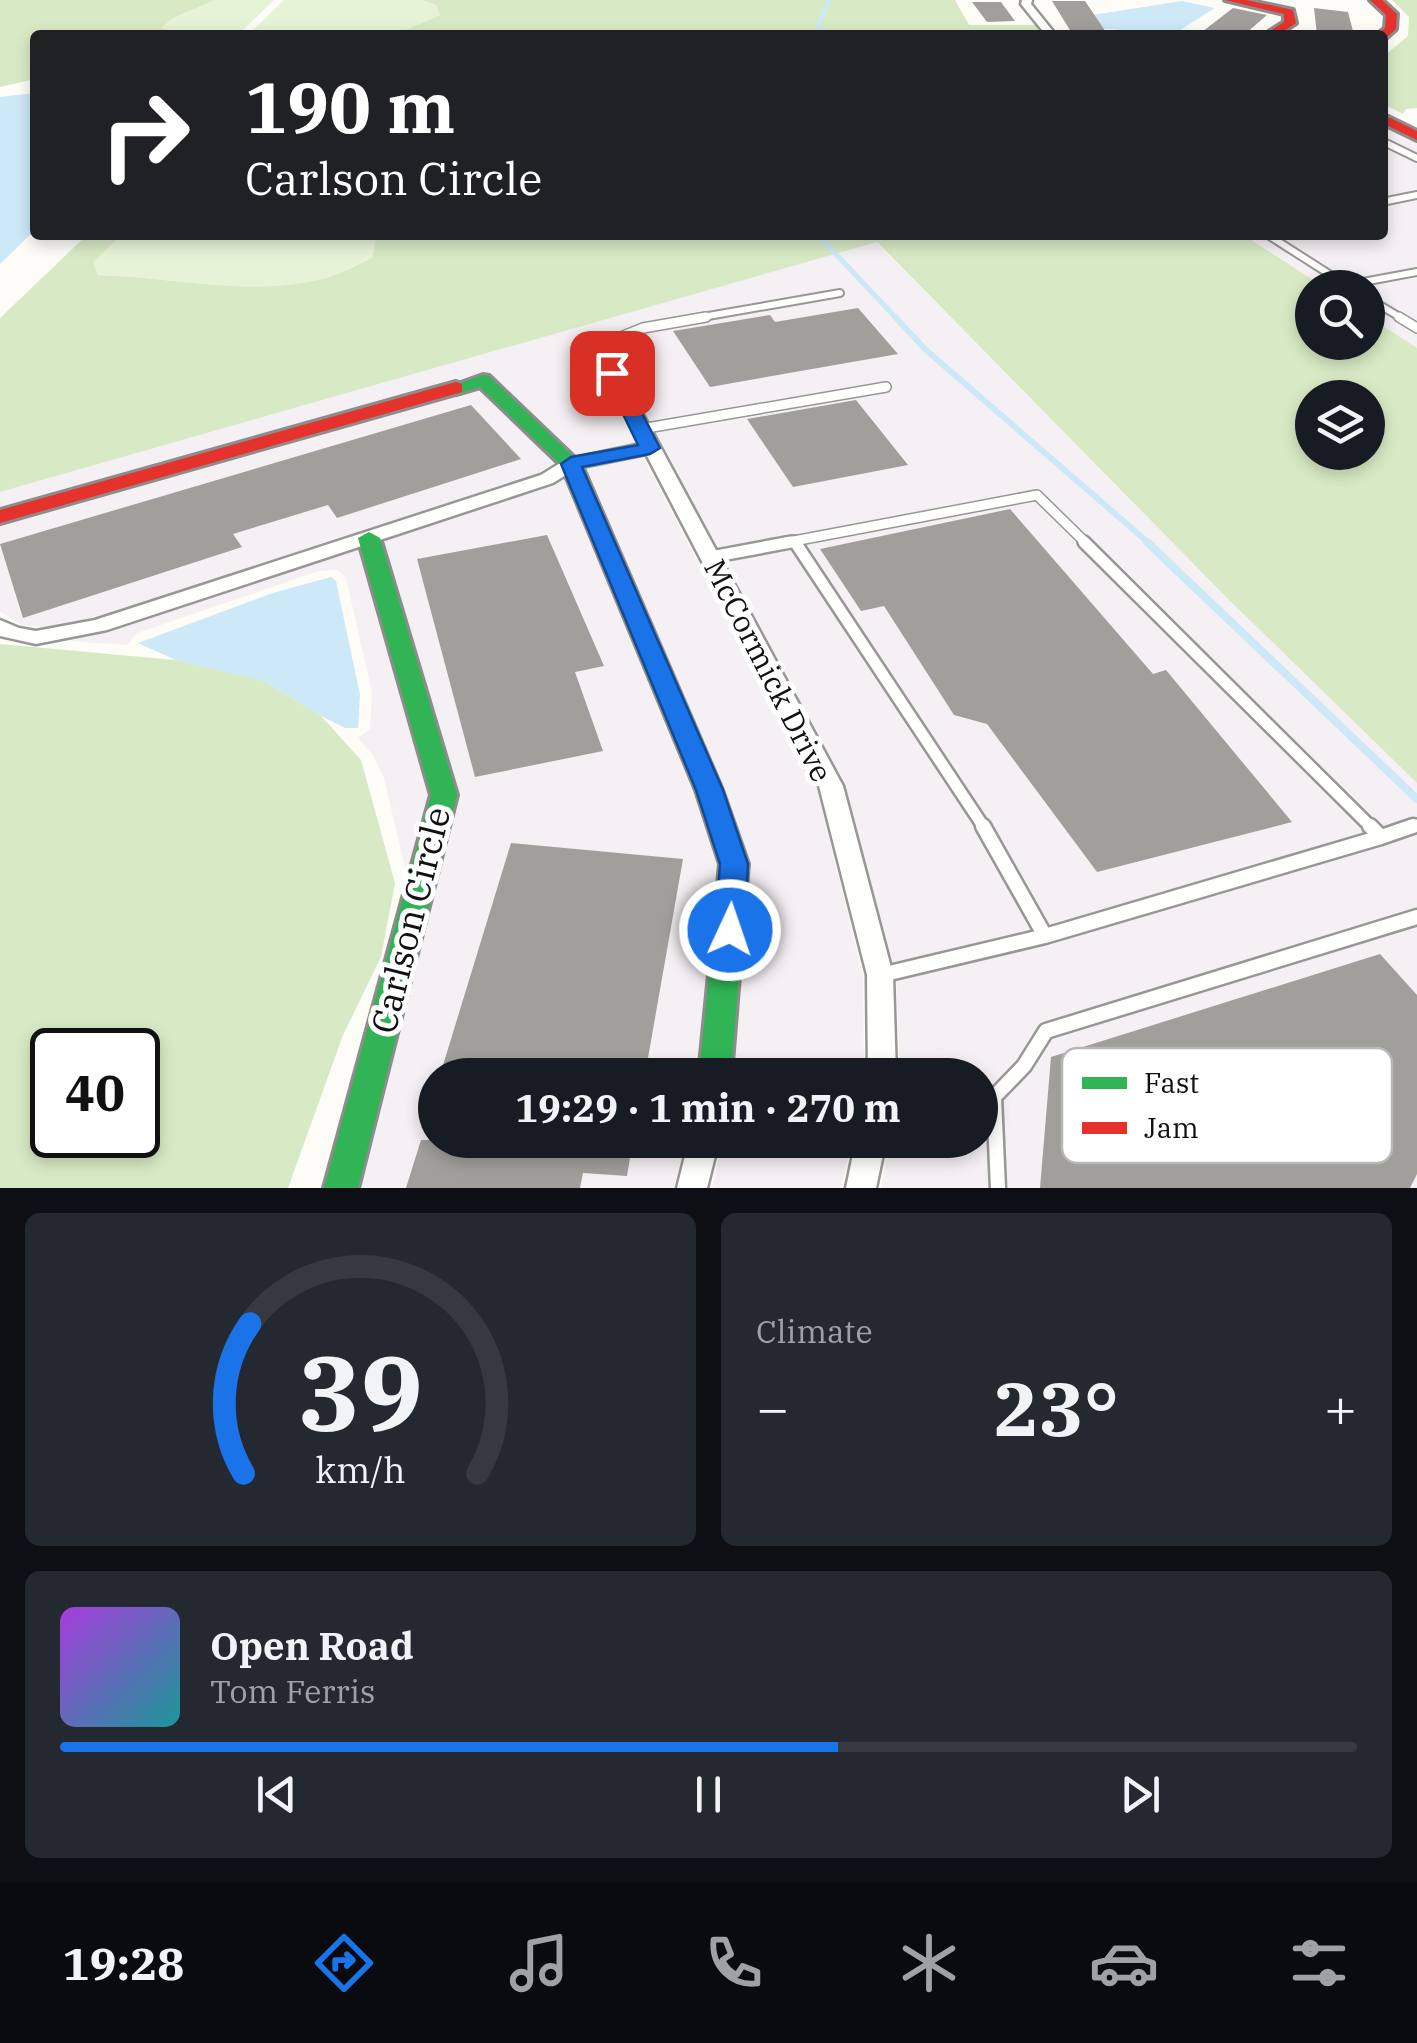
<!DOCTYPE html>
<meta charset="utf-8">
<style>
body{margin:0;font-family:"IBM Plex Serif",serif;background:#242831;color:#f1f3f6;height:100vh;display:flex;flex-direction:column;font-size:38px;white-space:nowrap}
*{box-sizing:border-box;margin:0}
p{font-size:32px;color:#9ea1a6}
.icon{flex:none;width:55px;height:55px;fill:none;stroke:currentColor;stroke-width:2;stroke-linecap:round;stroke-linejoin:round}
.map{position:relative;height:1188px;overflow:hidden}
.details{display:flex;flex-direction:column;gap:25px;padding:25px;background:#0d0f14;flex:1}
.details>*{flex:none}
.banner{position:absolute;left:30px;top:30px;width:1358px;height:210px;border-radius:10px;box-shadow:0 5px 15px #0003;background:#202124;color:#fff;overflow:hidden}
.buttons{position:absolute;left:1295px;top:270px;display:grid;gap:20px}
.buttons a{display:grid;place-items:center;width:90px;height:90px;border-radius:50%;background:#171b24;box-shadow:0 5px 15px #0003;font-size:50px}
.speed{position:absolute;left:30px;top:1028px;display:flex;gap:20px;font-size:50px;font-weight:700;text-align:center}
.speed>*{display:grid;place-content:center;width:130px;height:130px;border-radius:50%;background:#171b24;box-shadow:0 5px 15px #0003;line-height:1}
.speed .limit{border:5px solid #111;border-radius:15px;background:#fff;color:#111}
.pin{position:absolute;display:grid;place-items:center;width:85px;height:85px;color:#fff;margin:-42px;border-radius:20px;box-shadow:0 5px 15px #0006}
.me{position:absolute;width:110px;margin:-55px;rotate:3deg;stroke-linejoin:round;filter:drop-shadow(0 0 8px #0008)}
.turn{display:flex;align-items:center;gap:35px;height:210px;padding:0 50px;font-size:45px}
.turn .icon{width:130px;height:130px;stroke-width:2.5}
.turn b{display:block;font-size:70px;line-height:85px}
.big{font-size:75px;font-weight:800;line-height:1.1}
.details .tile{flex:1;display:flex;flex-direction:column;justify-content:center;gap:15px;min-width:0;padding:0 35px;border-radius:15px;background:#242831}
.details .dial{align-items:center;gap:0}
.dial svg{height:260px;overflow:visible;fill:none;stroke:#363941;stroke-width:7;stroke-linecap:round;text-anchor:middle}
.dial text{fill:#f1f3f6;stroke:none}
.song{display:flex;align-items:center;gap:30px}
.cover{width:120px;height:120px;border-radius:15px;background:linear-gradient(135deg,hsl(280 70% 55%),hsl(180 70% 35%))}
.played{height:10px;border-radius:5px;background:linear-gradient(90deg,#1a73e8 60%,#363941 60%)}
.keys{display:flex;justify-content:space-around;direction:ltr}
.heat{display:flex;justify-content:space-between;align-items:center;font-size:55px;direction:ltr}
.details .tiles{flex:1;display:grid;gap:25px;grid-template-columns:1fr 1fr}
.tile:last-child{grid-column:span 2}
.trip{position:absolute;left:418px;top:1058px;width:580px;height:100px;border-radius:50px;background:#171b24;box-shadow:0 5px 15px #0003;font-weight:800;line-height:100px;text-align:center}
.dock{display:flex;height:160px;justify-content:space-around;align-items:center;background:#090b0e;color:#9ea1a6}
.dock .icon{width:70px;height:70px}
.dock .current{color:#1a73e8}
.dock b{font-size:45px;color:#f1f3f6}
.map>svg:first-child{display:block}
.industrial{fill:#f5f0f3}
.green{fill:#e7f3d7}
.forest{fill:#d8eac5;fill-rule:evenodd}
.water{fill:#cde8f7}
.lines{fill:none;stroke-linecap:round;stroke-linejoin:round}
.stream-far3{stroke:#cde8f7;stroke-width:4}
.stream-far2{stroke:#cde8f7;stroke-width:5}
.stream-far1{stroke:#cde8f7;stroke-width:6}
.stream{stroke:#cde8f7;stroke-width:8}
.building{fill:#a19f9c}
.lane-far3-casing{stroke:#979795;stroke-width:10}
.lane-far2-casing{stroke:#979795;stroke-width:12}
.lane-far1-casing{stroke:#979795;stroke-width:16}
.lane-casing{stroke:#979795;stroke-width:19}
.street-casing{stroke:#979795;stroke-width:5}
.fast-casing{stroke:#8e8d8b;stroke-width:6}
.jam-casing{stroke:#8e8d8b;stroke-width:6}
.lane-far3{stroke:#fffffe;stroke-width:6}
.lane-far2{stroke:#fffffe;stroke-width:9}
.lane-far1{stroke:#fffffe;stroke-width:11}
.lane{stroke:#fffffe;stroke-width:14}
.street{fill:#fffffe;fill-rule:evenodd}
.fast{fill:#30b455;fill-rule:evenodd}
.jam{fill:#e5322d;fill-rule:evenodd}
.route{fill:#1a73e8;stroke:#114b97;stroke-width:2.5}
.labels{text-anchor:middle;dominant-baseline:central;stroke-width:10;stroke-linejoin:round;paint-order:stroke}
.street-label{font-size:30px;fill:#111;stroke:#fff}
.near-street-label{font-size:35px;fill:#111;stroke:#fff}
.key{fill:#fff;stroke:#b8b8b8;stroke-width:2.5}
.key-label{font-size:28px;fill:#111}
</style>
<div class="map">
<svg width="1417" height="1188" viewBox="0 0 1417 1188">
<rect width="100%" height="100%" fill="#fdfcf7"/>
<path class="industrial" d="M 1383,128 L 1394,128 L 1417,139 L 1417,348 L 1368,316 L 1368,288 L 1324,287 L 1245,235 L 1382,235 Z
M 876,242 L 1227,598 L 1417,783 L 1417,1188 L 881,1188 L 891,1140 L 980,1140 L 980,1075 L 900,1075 L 896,976 L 844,782 L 604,339 L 586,343 L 636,444 L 576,456 L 493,377 L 0,510 L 0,492 Z
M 478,388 L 557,463 L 541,474 L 99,616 L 51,628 L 21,625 L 0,611 L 0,524 Z
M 643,457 L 817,789 L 863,976 L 864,1075 L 733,1075 L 749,864 L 584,468 Z
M 565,477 L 695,794 L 718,866 L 697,1075 L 435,1075 L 435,1140 L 686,1140 L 684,1153 L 673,1188 L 360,1188 L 459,796 L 382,541 L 552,486 Z
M 359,549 L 429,798 L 407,876 L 384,778 L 373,755 L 358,738 L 370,729 L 372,692 L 346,578 L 338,570 L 319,571 L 137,633 L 127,645 L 70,641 Z
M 723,1140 L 852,1140 L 841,1188 L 712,1188 Z"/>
<path class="green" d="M 215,0 L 274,0 L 238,35 L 179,35 L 161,28 L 173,18 Z
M 284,0 L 421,0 L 436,5 L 440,15 L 394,35 L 248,35 Z
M 121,235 L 377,235 L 372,258 C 356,265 339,275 322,279 C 248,297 171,277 97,275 L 92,262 Z"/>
<path class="forest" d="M 0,0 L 215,0 L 173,18 L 161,28 L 182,35 L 35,35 L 35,79 L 0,87 Z
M 421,0 L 955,0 L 969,25 L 1036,25 L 1041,35 L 394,35 L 440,15 L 436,5 Z
M 1392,0 L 1417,0 L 1417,108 L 1406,109 L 1403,114 L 1383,104 L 1383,57 L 1408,36 L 1409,17 Z
M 87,235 L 121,235 L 93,262 L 98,275 C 172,277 248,297 322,279 C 339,275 356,265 372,258 L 377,235 L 1244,235 L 1324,287 L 1312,288 L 1312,342 L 1368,342 L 1368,316 L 1417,348 L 1417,783 L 1227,598 L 877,242 L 0,492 L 0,318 ZM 1312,398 L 1368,398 L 1368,452 L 1312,452 Z
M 0,644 L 197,662 L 266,682 L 321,716 L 361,760 L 395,883 L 381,957 L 343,1035 L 288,1188 L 0,1188 ZM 52,1050 L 138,1050 L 138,1135 L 52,1135 Z"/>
<path class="water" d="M 1182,1 L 1215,8 L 1172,35 L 1128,35 L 1121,30 L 1095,28 L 1086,16 Z
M 35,93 L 35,230 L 0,264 L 0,97 Z
M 331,577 L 336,581 L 360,695 L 358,728 L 345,728 L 321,716 L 266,682 L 176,660 L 138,643 L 273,593 Z"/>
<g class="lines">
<path class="stream-far3" d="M 822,35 L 818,26 L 829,0"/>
<path class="stream-far2" d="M 818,235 L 897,319"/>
<path class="stream-far1" d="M 895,317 L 926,350 L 1150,544"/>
<path class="stream" d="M 1147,542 L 1417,799"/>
</g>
<path class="building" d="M 1052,1 L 1085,1 L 1108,35 L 1073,35 Z
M 972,2 L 1001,2 L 1015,21 L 987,22 Z
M 1233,8 L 1267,15 L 1244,35 L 1198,35 Z
M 1314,8 L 1348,12 L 1354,35 L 1317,35 Z
M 858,308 L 898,354 L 710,387 L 673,331 L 770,315 L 775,322 Z
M 856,400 L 908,465 L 793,487 L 747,419 Z
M 471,405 L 521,459 L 337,518 L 328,505 L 233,534 L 242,547 L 23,618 L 0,544 Z
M 1010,509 L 1153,674 L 1166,670 L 1292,822 L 1097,872 L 987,724 L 954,715 L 884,606 L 861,611 L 820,549 Z
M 547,535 L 604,666 L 575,672 L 603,751 L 475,777 L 417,559 Z
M 511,843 L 683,859 L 645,1075 L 440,1075 Z
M 1380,954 L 1417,995 L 1417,1174 L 1410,1188 L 1040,1188 L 1051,1057 Z
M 421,1140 L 633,1140 L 627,1176 L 583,1173 L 580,1188 L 406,1188 Z"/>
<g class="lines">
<g class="lane-far3-casing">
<path id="lane-far3" d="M 1382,141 L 1417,158
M 1382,202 L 1417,195
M 1268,235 L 1351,288
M 1347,285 L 1417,272
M 1368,298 L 1403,319
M 691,319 L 840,293"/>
</g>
<g class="lane-far2-casing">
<path id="lane-far2" d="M 1399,317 L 1417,328
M 598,346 L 643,328 L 706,317
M 641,429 L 886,387
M 794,541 L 796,544
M 778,544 L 1037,495 L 1087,544"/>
</g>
<g class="lane-far1-casing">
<path id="lane-far1" d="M 795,542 L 985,829
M 1084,542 L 1373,829
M 711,557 L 791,542
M 1405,829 L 1417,825"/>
</g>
<g class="lane-casing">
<path id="lane" d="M 983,826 L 1045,936
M 1381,837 L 1413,826
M 881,975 L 1045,936 L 1381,837 L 1370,826
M 998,1188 L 994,1097 L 1024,1066 L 1046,1031 L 1417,917"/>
</g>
<g class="street-casing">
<path id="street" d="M 1022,0 L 1032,0 L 1031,4 L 1056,35 L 1046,35 L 1021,4 Z
M 598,341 L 606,346 L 843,786 L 893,975 L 896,1075 L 868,1075 L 867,975 L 819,786 L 646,454 L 577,468 L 553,483 L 107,630 L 36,644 L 0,636 L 0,620 L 19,628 L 36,631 L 95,620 L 541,475 L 565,460 L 641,444 L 590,346 Z
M 689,1140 L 719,1140 L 707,1188 L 677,1188 Z
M 856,1140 L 886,1140 L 876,1188 L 846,1188 Z"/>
</g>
<g class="fast-casing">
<path id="fast" d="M 483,375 L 489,376 L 581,464 L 722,790 L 748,864 L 731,1075 L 699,1075 L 720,864 L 696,790 L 562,466 L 480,387 L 456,394 L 447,388 Z
M 369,532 L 380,538 L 457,795 L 358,1188 L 324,1188 L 431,795 L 358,538 Z"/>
</g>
<g class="jam-casing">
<path id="jam" d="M 1225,0 L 1246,0 L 1293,10 L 1296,23 L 1278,35 L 1264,35 L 1284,22 L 1284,14 Z
M 1370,0 L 1382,0 L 1397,14 L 1396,29 L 1386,38 L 1377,35 L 1385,28 L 1386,15 Z
M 1382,114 L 1417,131 L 1417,140 L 1382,123 Z
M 456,382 L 462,384 L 462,392 L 0,523 L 0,510 Z"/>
</g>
<use href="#lane-far3" class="lane-far3"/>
<use href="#lane-far2" class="lane-far2"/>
<use href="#lane-far1" class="lane-far1"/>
<use href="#lane" class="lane"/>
<use href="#street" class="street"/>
<use href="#fast" class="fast"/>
<use href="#jam" class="jam"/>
</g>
<path class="route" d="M 612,368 L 621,373 L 660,448 L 650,454 L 582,467 L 723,790 L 748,864 L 745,930 L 741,939 L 730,943 L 720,939 L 715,930 L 720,864 L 696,790 L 561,464 L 571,457 L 638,445 L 603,373 Z"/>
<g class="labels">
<g class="street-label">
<text transform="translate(769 670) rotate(63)">McCormick Drive</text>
</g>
<g class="near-street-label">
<text transform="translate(410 920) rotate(-76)">Carlson Circle</text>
</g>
</g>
<rect x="1062" y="1048" width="330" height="115" rx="15" class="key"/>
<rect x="1082" y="1077" width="45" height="12" fill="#30b455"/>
<rect x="1082" y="1122" width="45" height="12" fill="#e5322d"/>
<g class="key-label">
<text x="1144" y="1093">Fast</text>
<text x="1144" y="1138">Jam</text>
</g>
</svg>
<div class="buttons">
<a><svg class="icon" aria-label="search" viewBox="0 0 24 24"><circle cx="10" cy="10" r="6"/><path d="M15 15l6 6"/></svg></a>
<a><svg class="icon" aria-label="layers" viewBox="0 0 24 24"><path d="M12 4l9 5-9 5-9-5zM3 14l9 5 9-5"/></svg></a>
</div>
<div class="speed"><div class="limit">40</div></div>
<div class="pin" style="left:612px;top:373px;background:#d93025"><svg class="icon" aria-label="arrive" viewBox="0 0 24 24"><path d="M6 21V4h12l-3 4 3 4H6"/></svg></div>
<svg class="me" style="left:730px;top:930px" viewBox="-20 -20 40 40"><circle r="17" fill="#1a73e8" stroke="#fff" stroke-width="3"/><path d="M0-11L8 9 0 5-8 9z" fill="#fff"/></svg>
<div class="trip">19:29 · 1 min · 270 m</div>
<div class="banner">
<div class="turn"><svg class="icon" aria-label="right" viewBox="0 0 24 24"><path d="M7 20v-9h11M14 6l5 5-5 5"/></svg><div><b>190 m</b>Carlson Circle</div></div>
</div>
</div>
<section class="details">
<div class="tiles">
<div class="tile dial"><svg viewBox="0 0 100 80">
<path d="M14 69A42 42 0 1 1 86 69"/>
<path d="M14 69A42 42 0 0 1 16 23" stroke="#1a73e8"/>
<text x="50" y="56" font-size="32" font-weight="700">39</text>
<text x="50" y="72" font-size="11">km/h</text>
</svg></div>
<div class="tile"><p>Climate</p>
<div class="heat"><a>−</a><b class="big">23°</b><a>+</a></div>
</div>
<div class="tile">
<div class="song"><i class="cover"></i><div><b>Open Road</b><p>Tom Ferris</p></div></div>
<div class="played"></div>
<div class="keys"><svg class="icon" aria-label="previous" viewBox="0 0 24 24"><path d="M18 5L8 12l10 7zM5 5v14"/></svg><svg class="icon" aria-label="pause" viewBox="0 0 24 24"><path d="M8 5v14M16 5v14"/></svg><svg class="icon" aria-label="next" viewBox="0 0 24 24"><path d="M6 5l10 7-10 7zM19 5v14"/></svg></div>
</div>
</div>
</section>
<nav class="dock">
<b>19:28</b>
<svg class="icon current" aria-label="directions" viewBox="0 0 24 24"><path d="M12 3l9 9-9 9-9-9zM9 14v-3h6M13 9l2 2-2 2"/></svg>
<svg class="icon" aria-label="music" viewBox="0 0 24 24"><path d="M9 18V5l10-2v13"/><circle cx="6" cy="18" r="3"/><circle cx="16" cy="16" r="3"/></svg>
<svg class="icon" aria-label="phone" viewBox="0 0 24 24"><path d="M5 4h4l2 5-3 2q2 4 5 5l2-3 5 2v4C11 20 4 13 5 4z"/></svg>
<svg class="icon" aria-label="climate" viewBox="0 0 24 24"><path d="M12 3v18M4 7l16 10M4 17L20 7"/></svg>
<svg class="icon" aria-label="car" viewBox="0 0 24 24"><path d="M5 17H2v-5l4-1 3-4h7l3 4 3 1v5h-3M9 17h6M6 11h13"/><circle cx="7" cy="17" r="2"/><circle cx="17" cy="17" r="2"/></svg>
<svg class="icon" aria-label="filters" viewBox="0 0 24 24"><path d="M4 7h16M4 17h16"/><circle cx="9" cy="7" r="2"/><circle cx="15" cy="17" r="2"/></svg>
</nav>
